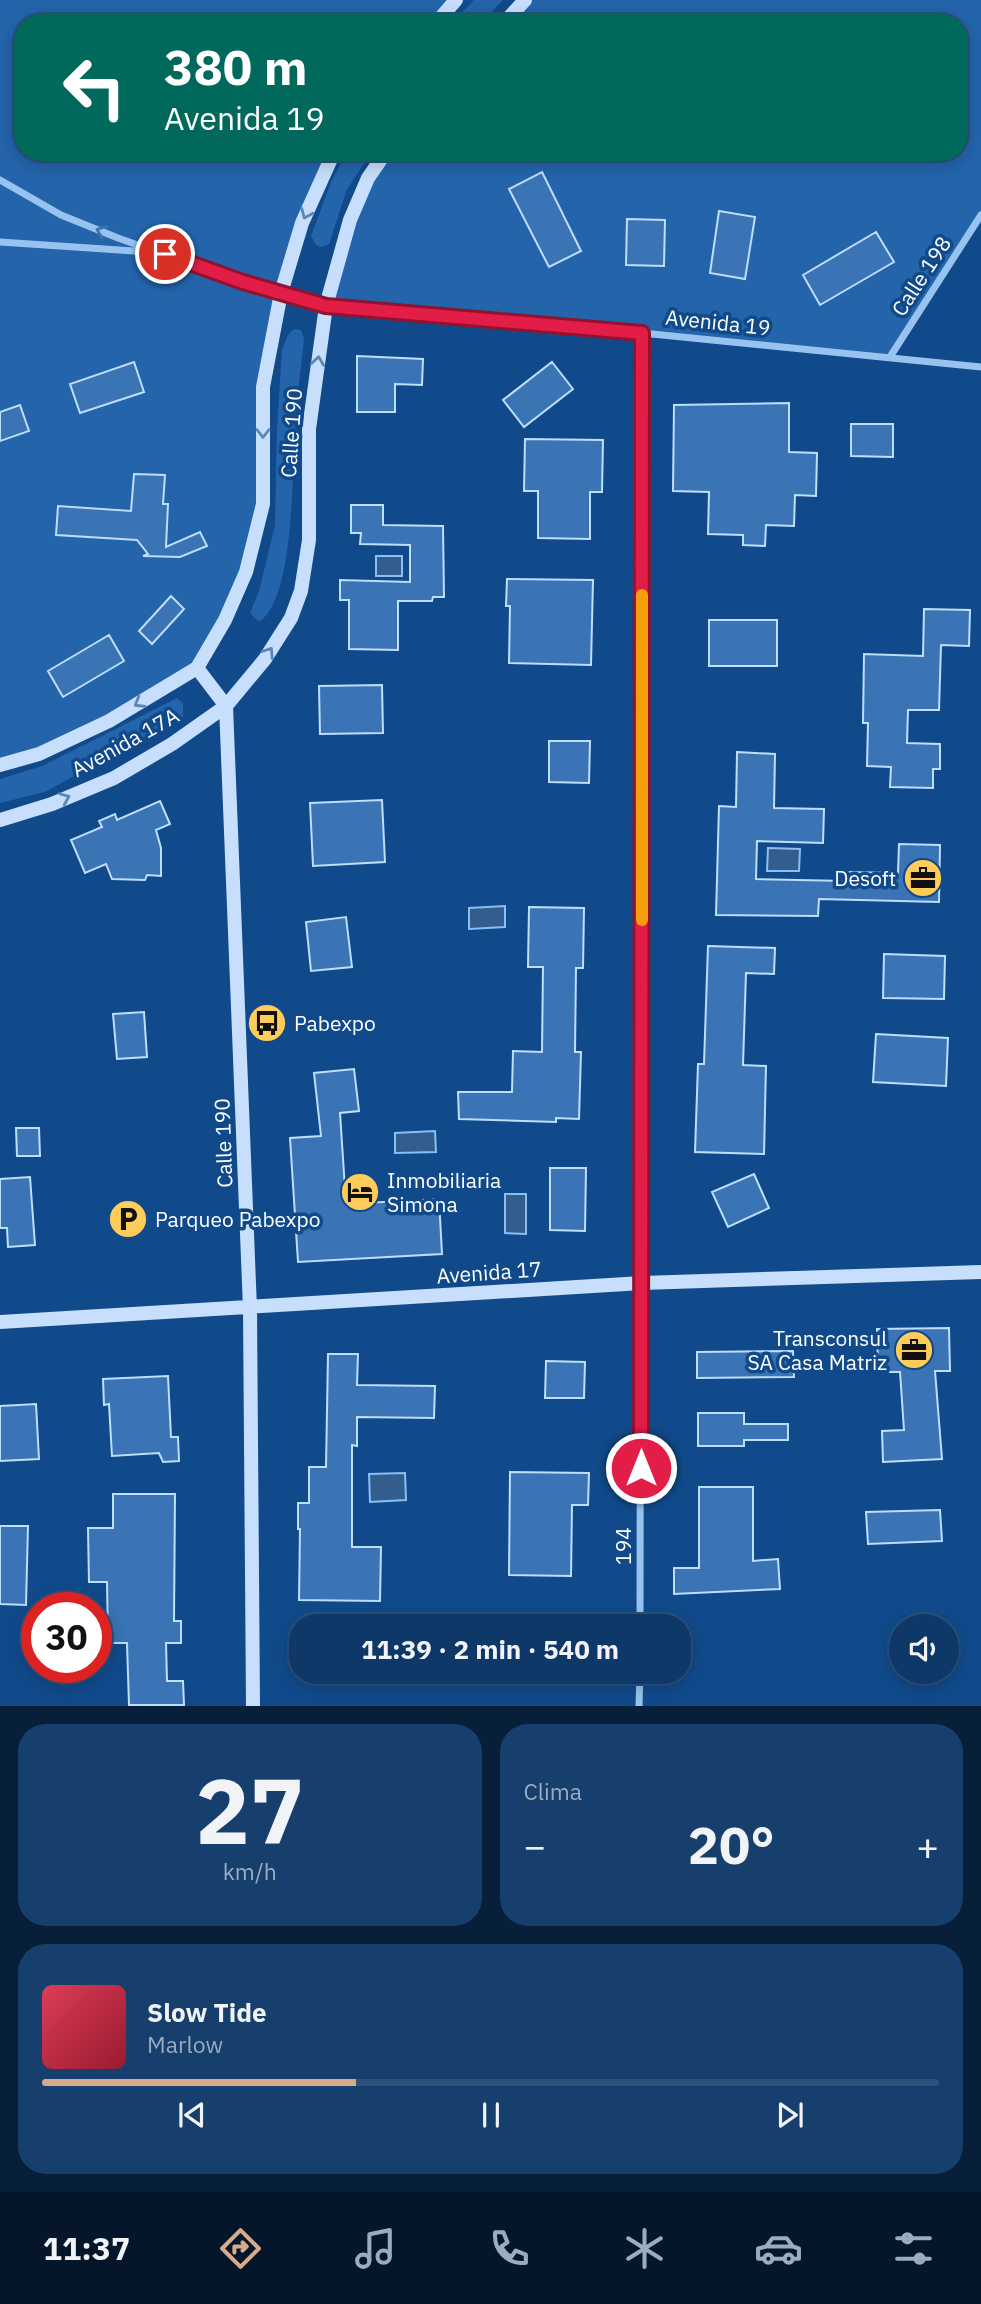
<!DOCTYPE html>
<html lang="es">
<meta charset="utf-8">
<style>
body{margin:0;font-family:"IBM Plex Sans",sans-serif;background:#163f6e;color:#f1f3f6;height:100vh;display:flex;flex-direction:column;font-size:26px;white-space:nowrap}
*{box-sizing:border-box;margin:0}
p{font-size:23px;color:#9aacc0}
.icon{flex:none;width:38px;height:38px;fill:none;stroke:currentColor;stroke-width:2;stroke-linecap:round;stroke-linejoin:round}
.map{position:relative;height:1706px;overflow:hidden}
.panel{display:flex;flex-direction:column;gap:18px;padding:18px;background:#071f39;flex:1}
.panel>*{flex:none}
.banner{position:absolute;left:14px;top:14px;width:954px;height:147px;border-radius:28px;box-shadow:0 4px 18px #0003,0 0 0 2px #2d527c;background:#00695c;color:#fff;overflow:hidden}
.tools{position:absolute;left:889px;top:1614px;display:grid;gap:14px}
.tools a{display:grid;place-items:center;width:70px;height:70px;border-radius:50%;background:#0d3868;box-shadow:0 4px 18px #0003,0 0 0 2px #2d527c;font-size:35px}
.speed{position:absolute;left:21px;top:1592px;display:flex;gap:14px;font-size:35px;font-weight:700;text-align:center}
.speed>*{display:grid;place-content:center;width:91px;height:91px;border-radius:50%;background:#0d3868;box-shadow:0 4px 18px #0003,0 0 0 2px #2d527c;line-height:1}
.speed .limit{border:10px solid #d22;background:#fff;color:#111}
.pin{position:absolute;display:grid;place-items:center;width:60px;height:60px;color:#fff;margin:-30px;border:4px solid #fff;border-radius:50%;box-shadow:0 2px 7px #0007}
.me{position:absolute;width:77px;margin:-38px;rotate:0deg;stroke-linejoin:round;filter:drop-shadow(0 0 5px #0008)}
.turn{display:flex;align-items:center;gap:24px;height:147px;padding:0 35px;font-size:32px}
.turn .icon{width:91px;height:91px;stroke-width:2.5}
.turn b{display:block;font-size:49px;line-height:60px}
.big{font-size:52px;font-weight:700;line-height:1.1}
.panel .tile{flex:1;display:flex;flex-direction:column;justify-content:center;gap:10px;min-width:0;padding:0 24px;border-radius:28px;background:#163f6e}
.panel .dial{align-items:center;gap:0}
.dial b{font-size:91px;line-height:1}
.song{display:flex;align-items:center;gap:21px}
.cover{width:84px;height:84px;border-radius:10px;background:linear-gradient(135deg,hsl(350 70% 55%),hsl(350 70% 35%))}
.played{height:7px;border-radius:4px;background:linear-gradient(90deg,#d6ab8b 35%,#2d527c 35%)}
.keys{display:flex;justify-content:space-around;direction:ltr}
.heat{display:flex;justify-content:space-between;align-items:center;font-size:38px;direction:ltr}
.panel .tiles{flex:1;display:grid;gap:18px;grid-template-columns:1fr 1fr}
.tile:last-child{grid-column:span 2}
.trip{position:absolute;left:289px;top:1614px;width:402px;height:70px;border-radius:28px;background:#0d3868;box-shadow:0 4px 18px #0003,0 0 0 2px #2d527c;font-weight:700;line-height:70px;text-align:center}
.tabs{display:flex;height:112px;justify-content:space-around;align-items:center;background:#05162a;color:#9aacc0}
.tabs .icon{width:49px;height:49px}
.tabs .active{color:#d6ab8b}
.tabs b{font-size:32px;color:#f1f3f6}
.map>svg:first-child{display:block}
.green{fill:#2364ab}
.water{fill:#325d8d;stroke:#8abef5;stroke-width:2}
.building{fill:#3a74b5;stroke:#bfddfc;stroke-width:2}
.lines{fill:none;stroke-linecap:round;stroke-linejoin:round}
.street{stroke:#98c3f1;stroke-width:7}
.secondary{stroke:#c7dffc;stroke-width:14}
.oneway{stroke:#5a86b8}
.oneway2{stroke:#4074af}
.route-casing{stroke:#92132f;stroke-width:18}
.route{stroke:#e11d48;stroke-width:12}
.slow{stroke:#f59e0b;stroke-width:12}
.labels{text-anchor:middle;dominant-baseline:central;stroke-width:7;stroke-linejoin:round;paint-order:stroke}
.street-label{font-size:21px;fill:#fff;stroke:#114a8b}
.poi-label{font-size:21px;fill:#fff;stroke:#114a8b;text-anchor:start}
</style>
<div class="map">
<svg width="981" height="1706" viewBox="0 0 981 1706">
<rect width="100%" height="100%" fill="#114a8b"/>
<path class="green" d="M 0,0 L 456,0 L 436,23 L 23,23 L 23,152 L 334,152 L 302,223 L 263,387 L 263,504 L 246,572 L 197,668 L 109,721 L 0,765 Z
M 474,0 L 503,0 L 481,23 L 452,23 Z
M 525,0 L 981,0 L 981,215 L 890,357 L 326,306 L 350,220 L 386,152 L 959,152 L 959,23 L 504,23 Z
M 347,152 L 372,152 L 347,189 L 329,244 L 321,247 L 316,245 L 311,236 L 331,182 Z
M 294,329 L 301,330 L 304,338 C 301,368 297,399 295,429 C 292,470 295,599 259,622 L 250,613 L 259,591 L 275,525 L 277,429 L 282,349 L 288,335 Z
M 177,698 L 183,703 L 183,717 L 45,792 L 0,803 L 0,779 L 42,766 Z"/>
<path class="water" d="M 376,556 L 402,556 L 402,576 L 376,576 Z
M 768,848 L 800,849 L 799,871 L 767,871 Z
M 505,906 L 505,927 L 469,929 L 469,908 Z
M 435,1131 L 436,1152 L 395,1153 L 395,1133 Z
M 505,1194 L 526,1194 L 526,1234 L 505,1233 Z
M 405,1473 L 406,1500 L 370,1502 L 369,1474 Z"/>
<path class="building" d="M 542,172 L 581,251 L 549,267 L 509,189 Z
M 719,211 L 755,217 L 745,279 L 710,273 Z
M 627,219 L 665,220 L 664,266 L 626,265 Z
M 876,232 L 894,262 L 820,305 L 803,275 Z
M 357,356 L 423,359 L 422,385 L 395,384 L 395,412 L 357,412 Z
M 134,362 L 144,392 L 80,413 L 70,384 Z
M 552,362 L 573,389 L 524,427 L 503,400 Z
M 789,403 L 789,452 L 817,453 L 816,496 L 795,495 L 794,526 L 766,525 L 765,546 L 743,545 L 743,535 L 708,534 L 709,492 L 673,491 L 674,405 Z
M 20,405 L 29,431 L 0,441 L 0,412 Z
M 851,424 L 893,424 L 893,457 L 851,456 Z
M 525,439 L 603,440 L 602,492 L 590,492 L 590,539 L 538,538 L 538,491 L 524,491 Z
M 134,474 L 165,475 L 163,504 L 168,504 L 166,547 L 200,532 L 207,546 L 180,557 L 143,556 L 148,554 L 137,540 L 56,535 L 58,506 L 131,511 Z
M 351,505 L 383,505 L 383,525 L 443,526 L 444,597 L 433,597 L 432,601 L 398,601 L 398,650 L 349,649 L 349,600 L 340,600 L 340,580 L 410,582 L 410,545 L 360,544 L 361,533 L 351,533 Z
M 507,579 L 593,580 L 591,665 L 509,663 L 510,606 L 506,606 Z
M 171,596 L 184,609 L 152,644 L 139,631 Z
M 924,609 L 970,610 L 969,646 L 941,645 L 939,710 L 908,710 L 907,743 L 940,744 L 940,769 L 933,769 L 933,788 L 890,787 L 891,767 L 867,766 L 868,723 L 863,723 L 864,654 L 923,656 Z
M 709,620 L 777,620 L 777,666 L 709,666 Z
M 109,635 L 124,661 L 63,697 L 48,671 Z
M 382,685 L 383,733 L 320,734 L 319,686 Z
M 549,741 L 590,741 L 589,783 L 549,782 Z
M 737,752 L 775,754 L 774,808 L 824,809 L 823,843 L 757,841 L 756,879 L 846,881 L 846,872 L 898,873 L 899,844 L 940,845 L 939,902 L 819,899 L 818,916 L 716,915 L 719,806 L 736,807 Z
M 382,800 L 385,862 L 313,866 L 310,803 Z
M 160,801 L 170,824 L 156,830 L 161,848 L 161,876 L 147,875 L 145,880 L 112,879 L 106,864 L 85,873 L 71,840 L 102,827 L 99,821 L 115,814 L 117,820 Z
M 529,907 L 584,908 L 583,968 L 576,968 L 575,1052 L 581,1052 L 579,1119 L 556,1118 L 556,1122 L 459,1119 L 458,1092 L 512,1092 L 513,1051 L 542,1052 L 543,967 L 528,967 Z
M 346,917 L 352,967 L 311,971 L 306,922 Z
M 708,946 L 775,948 L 774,974 L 746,973 L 743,1065 L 766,1066 L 764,1154 L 695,1152 L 698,1064 L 704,1064 Z
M 884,954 L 945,956 L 944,999 L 883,998 Z
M 144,1012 L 147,1057 L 117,1059 L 113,1014 Z
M 876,1034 L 948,1038 L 946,1086 L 873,1082 Z
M 354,1069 L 359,1111 L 340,1113 L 346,1204 L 439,1199 L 442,1254 L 298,1262 L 290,1138 L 321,1136 L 314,1073 Z
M 16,1128 L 39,1128 L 40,1156 L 17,1156 Z
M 550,1168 L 586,1168 L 585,1231 L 550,1230 Z
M 754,1174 L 769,1208 L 728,1227 L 712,1192 Z
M 30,1177 L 35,1245 L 8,1247 L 7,1228 L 0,1228 L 0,1179 Z
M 949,1328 L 950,1371 L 935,1371 L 942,1459 L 883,1462 L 882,1431 L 904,1430 L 900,1372 L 878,1372 L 877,1329 Z
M 793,1351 L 794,1377 L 697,1378 L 697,1352 Z
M 328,1354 L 358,1354 L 357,1385 L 435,1386 L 434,1418 L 357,1417 L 357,1446 L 352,1445 L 352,1547 L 381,1547 L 380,1601 L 299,1600 L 300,1529 L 298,1529 L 298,1503 L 309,1503 L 309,1467 L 326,1467 Z
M 546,1361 L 585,1362 L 584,1398 L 545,1398 Z
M 168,1376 L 171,1437 L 178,1437 L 179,1461 L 163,1462 L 159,1453 L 112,1456 L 109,1404 L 104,1405 L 103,1379 Z
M 36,1404 L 39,1459 L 0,1461 L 0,1406 Z
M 698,1413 L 744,1413 L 744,1424 L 788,1424 L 788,1440 L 744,1440 L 744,1446 L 698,1446 Z
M 510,1472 L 589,1473 L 588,1505 L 572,1505 L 571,1576 L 509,1575 Z
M 699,1487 L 753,1487 L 753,1561 L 778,1559 L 780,1589 L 674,1594 L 674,1568 L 699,1568 Z
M 113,1494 L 175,1494 L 174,1621 L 181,1621 L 181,1643 L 166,1643 L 167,1681 L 183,1681 L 184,1705 L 129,1705 L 127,1643 L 108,1643 L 107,1582 L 89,1582 L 88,1528 L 113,1528 Z
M 940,1510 L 942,1541 L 868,1544 L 866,1512 Z
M 0,1526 L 28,1526 L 26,1605 L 0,1604 Z"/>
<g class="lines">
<path class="street" d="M 0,180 L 61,215 L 118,238 L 242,282 L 326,306 L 642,333 L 981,367
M 0,242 L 149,252
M 890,357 L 981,215
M 640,1626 L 642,333
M 639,1706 L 640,1671"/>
<path class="secondary" d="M 436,23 L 456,0
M 504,23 L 525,0
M 197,668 L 226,706 L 250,1309 L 253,1706
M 0,765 L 39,754 L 109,721 L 197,668 L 225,620 L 246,572 L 263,504 L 263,387 L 281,293 L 302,223 L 334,152
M 0,820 L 52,804 L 114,778 L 172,744 L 226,706 L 265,659 L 291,618 L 301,591 L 309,540 L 309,429 L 326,306 L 350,220 L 368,178 L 386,152
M 0,1322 L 642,1283 L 981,1272"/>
</g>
<defs><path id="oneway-chevron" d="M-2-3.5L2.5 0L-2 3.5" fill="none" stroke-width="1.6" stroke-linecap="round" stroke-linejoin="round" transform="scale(1.75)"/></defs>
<g class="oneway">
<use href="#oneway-chevron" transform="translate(306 214) rotate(113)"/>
<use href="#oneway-chevron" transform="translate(318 361) rotate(-82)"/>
<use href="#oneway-chevron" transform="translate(263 433) rotate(90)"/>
<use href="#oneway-chevron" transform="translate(269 652) rotate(-56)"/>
<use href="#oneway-chevron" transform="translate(139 703) rotate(149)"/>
<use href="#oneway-chevron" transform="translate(65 798) rotate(-23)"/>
</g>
<use class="oneway2" href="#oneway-chevron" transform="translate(101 231) rotate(-158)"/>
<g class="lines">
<g class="route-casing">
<path id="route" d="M 165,254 L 243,282 L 326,306 L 642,333 L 641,1468"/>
</g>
<use href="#route" class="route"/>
<path class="slow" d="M 642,920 L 642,595"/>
</g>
<defs>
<g id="office-disc" transform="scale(2.0125)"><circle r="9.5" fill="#ffcb59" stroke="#114a8b"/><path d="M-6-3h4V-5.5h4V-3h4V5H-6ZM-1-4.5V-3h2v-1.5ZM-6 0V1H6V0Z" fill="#111"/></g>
<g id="bus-disc" transform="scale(2.0125)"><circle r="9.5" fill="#ffcb59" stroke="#114a8b"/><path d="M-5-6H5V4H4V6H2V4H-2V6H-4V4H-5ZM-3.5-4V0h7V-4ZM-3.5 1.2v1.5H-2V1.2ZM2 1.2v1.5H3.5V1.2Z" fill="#111"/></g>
<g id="hotel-disc" transform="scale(2.0125)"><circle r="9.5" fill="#ffcb59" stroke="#114a8b"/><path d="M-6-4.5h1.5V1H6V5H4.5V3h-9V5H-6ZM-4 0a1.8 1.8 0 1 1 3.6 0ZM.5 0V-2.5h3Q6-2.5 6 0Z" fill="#111"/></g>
<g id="parking-disc" transform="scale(2.0125)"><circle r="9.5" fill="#ffcb59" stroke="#114a8b"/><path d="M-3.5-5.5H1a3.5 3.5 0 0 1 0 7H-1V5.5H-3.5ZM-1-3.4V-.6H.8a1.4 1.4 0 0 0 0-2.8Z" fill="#111"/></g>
</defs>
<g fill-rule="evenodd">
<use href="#office-disc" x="923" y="878"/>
<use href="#bus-disc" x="267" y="1023"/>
<use href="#hotel-disc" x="360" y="1192"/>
<use href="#parking-disc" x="128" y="1219"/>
<use href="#office-disc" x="914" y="1350"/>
</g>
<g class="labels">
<g class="street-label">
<text transform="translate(921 276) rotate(-57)">Calle 198</text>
<text transform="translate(718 322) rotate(6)">Avenida 19</text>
<text transform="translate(291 433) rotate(-86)">Calle 190</text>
<text transform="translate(125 742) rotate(-29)">Avenida 17A</text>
<text transform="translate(223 1143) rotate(-92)">Calle 190</text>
<text transform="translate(489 1272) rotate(-4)">Avenida 17</text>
<text transform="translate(623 1546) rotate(-90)">194</text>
</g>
<g class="poi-label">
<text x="896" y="878" text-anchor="end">Desoft</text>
<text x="294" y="1023">Pabexpo</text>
<text x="387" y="1180">Inmobiliaria<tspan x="387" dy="24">Simona</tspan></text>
<text x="155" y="1219">Parqueo Pabexpo</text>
<text x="887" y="1338" text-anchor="end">Transconsul<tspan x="887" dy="24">SA Casa Matriz</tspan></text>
</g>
</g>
</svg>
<div class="tools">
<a><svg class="icon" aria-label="sound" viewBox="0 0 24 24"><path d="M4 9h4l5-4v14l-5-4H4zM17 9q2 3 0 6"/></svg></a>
</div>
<div class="speed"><div class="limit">30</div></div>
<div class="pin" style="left:165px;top:254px;background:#d93025"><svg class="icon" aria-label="arrive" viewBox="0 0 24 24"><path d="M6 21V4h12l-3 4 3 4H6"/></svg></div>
<svg class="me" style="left:641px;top:1468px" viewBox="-20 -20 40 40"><circle r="17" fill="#e11d48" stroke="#fff" stroke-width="3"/><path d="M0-11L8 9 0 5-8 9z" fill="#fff"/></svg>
<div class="trip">11:39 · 2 min · 540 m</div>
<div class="banner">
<div class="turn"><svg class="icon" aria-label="left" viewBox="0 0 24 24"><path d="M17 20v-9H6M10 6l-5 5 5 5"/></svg><div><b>380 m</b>Avenida 19</div></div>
</div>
</div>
<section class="panel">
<div class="tiles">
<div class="tile dial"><b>27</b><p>km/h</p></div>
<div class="tile"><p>Clima</p>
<div class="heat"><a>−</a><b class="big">20°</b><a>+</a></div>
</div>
<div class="tile">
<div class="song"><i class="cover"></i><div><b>Slow Tide</b><p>Marlow</p></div></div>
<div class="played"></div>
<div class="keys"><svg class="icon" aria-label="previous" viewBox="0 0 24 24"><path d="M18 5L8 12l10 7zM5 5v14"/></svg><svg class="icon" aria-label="pause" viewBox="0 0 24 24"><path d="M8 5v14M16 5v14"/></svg><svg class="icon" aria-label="next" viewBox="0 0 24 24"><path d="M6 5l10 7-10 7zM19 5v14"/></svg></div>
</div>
</div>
</section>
<nav class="tabs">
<b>11:37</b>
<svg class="icon active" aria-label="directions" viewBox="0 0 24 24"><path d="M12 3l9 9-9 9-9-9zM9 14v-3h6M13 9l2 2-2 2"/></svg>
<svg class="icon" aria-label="music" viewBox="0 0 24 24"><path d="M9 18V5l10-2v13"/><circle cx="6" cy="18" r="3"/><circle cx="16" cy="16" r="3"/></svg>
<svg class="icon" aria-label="phone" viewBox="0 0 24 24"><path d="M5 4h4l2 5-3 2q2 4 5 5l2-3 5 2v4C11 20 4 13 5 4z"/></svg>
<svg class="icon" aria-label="climate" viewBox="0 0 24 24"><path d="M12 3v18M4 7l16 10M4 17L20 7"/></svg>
<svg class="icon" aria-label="car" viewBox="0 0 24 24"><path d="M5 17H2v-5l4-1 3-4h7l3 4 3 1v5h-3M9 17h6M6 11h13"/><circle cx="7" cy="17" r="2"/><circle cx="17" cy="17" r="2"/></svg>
<svg class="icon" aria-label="filters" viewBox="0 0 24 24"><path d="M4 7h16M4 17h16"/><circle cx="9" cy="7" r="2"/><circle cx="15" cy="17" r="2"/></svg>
</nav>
